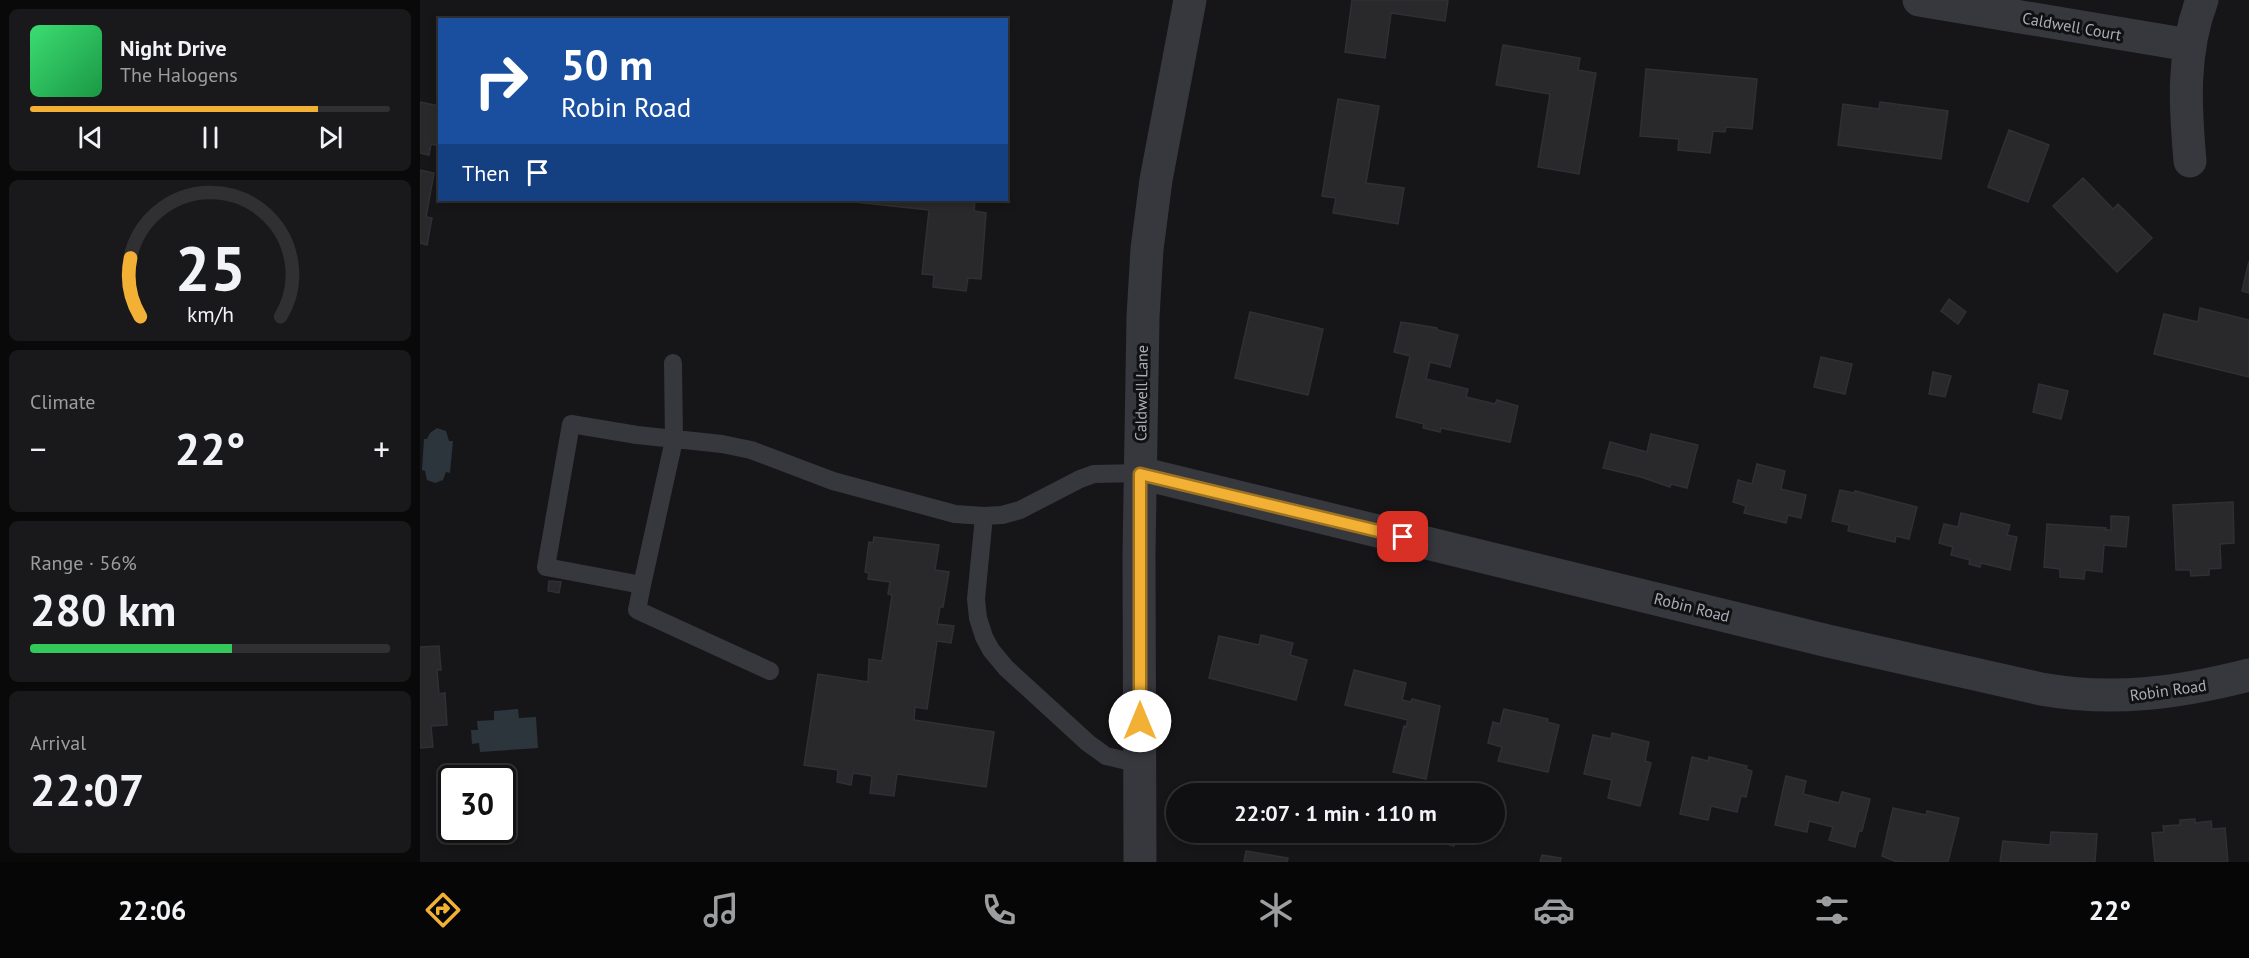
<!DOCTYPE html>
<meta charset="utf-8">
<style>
body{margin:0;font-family:"PT Sans",sans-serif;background:#19191b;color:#f1f3f6;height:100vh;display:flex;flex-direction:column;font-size:22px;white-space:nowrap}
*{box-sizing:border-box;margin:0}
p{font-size:20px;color:#9c9d9f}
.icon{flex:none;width:33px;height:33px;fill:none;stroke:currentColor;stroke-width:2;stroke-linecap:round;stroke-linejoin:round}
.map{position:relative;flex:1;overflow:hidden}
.side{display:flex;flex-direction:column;gap:9px;padding:9px;background:#09090a;width:420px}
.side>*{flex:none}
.hud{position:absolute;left:18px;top:18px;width:570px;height:183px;border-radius:0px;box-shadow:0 3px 9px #0003,0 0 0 2px #303032;background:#1a4fa0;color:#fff;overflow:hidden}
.speed{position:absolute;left:18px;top:765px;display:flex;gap:12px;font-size:30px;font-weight:700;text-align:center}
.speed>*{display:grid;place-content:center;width:78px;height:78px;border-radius:50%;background:#101012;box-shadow:0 3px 9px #0003,0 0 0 2px #303032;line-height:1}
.speed .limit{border:3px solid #111;border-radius:9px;background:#fff;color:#111}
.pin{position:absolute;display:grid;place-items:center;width:51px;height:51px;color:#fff;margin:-26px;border-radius:12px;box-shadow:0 3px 9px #0006}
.me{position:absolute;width:66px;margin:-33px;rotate:0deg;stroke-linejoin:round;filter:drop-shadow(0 0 4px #0008)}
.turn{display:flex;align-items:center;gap:21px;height:126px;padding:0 24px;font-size:27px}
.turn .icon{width:78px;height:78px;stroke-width:2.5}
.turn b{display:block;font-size:42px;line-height:51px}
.then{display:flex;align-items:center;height:57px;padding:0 24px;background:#0003;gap:12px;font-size:22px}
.big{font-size:45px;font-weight:600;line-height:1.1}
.side .card{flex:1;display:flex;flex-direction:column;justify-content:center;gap:9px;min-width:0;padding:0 21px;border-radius:9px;background:#19191b}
.side .dial{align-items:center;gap:0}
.dial svg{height:156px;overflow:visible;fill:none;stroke:#303032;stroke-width:7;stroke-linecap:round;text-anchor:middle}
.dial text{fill:#f1f3f6;stroke:none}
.song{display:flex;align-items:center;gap:18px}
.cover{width:72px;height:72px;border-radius:9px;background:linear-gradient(135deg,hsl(140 70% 55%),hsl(140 70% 35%))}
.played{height:6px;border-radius:3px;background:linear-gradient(90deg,#f2b134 80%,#303032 80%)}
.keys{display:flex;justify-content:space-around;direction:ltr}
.heat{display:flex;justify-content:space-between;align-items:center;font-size:33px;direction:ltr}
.charge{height:9px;border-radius:4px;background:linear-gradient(90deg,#34c759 56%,#303032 0)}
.trip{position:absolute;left:746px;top:783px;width:339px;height:60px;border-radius:30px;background:#101012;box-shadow:0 3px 9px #0003,0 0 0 2px #303032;font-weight:600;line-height:60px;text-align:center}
.dock{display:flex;height:96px;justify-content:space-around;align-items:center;background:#060607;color:#9c9d9f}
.dock .icon{width:42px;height:42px}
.dock .current{color:#f2b134}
.dock b{font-size:27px;color:#f1f3f6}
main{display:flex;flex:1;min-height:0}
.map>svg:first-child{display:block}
.water{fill:#2c353c}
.building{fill:#29292c;stroke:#303034;stroke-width:1.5}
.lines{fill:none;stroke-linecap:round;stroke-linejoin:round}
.lane{stroke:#37383d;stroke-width:18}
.street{stroke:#37383d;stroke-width:33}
.route-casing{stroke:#9d7322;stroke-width:15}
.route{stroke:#f2b134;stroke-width:10}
.labels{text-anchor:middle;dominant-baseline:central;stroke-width:6;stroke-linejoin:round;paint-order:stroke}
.street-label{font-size:16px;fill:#a8adb8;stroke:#111113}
</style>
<main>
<section class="side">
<div class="card">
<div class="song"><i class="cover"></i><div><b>Night Drive</b><p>The Halogens</p></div></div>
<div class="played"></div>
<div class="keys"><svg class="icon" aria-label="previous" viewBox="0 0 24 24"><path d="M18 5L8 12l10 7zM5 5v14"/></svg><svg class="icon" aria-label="pause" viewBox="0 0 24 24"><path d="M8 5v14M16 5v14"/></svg><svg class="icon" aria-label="next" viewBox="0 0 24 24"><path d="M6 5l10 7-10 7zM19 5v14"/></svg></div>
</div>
<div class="card dial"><svg viewBox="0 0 100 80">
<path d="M14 69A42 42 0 1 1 86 69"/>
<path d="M14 69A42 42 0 0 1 9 39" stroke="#f2b134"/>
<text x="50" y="56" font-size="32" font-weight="700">25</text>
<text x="50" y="72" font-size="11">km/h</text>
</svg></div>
<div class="card"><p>Climate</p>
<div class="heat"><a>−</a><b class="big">22°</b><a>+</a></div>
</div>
<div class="card"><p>Range · 56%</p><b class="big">280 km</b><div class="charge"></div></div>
<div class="card"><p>Arrival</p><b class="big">22:07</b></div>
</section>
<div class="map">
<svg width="1829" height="862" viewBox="0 0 1829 862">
<rect width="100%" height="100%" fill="#161618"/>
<path class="water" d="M 17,428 L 26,431 L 29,441 L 33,441 L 30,473 L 26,472 L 23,480 L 15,483 L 7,480 L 5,471 L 2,470 L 4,439 L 7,439 L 10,433 Z
M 98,709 L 99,718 L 116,717 L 118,748 L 60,752 L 59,743 L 52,744 L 51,730 L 58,730 L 57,721 L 74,720 L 74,711 Z"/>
<path class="building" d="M 932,0 L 1028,0 L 1025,21 L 971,13 L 965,58 L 925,52 Z
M 1083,45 L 1160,58 L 1158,70 L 1176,73 L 1159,174 L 1118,167 L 1130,94 L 1076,85 Z
M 1226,69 L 1337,79 L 1332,129 L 1306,127 L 1305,132 L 1293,131 L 1290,153 L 1258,150 L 1259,139 L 1220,136 Z
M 918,99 L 959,106 L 946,183 L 984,188 L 978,224 L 913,213 L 916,198 L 902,196 Z
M 0,102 L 20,106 L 20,146 L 11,144 L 9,155 L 0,153 Z
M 1460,102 L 1528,111 L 1521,159 L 1418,145 L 1423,104 L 1459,109 Z
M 1589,130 L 1629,145 L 1608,202 L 1568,187 Z
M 0,170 L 14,173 L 6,217 L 12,218 L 7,245 L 0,243 Z
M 1663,178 L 1693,209 L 1698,204 L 1732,238 L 1697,272 L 1633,206 Z
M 435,200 L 524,201 L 524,200 L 555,200 L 554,211 L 566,213 L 561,279 L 548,278 L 546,291 L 513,287 L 514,275 L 502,274 L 509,210 L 435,202 Z
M 1829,261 L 1829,293 L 1822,291 Z
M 1529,299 L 1546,312 L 1538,324 L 1521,311 Z
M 1780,308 L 1829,320 L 1829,377 L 1734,354 L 1744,314 L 1778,322 Z
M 830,312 L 903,329 L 888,395 L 815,378 Z
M 981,322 L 1017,328 L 1017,330 L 1038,335 L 1030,367 L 1010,362 L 1006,379 L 1048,389 L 1046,397 L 1075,404 L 1077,400 L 1098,406 L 1090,442 L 1021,428 L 1020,432 L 1003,428 L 1004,424 L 976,417 L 990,356 L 974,352 Z
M 1401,357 L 1432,364 L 1425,394 L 1394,387 Z
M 1513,372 L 1531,376 L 1525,397 L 1509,394 Z
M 1619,384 L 1648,391 L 1641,419 L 1613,412 Z
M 1231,434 L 1278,445 L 1267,488 L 1251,484 L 1250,487 L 1221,477 L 1183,468 L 1190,442 L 1227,452 Z
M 1337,464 L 1365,471 L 1361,489 L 1386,495 L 1381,518 L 1368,515 L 1366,523 L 1324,513 L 1326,506 L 1313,502 L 1318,480 L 1332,484 Z
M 1420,490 L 1434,493 L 1435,491 L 1497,507 L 1489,539 L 1476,536 L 1475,542 L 1428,531 L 1429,525 L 1412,521 Z
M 1813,502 L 1814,543 L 1800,544 L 1801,568 L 1789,569 L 1789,575 L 1771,576 L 1770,570 L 1756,570 L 1753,505 Z
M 1541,513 L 1590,525 L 1587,535 L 1597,537 L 1590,570 L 1561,563 L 1560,567 L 1549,564 L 1550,560 L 1531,555 L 1533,547 L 1519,543 L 1524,524 L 1538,527 Z
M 1691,516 L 1709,517 L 1706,547 L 1684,545 L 1682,572 L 1665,570 L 1664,579 L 1640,577 L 1640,569 L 1624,567 L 1627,524 L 1686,528 L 1685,530 L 1691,530 Z
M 454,537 L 519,545 L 515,570 L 529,572 L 523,607 L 520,607 L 517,624 L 534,626 L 531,643 L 517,641 L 507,709 L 495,707 L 494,720 L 574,732 L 566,787 L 477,774 L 474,796 L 450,793 L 452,776 L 433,773 L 431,785 L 417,782 L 418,770 L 384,765 L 398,674 L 448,682 L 449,659 L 462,661 L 472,595 L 468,594 L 470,582 L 448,579 L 449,573 L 445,572 L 449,542 L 453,543 Z
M 129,581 L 141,582 L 139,593 L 128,591 Z
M 841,635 L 873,643 L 870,655 L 887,660 L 876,700 L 789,678 L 799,636 L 839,645 Z
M 19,646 L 21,670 L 17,670 L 19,694 L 25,693 L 27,725 L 11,726 L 13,747 L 0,748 L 0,647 Z
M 934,670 L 986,683 L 982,700 L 991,702 L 992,699 L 1020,706 L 1006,779 L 973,772 L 984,726 L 986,727 L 988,720 L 925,705 Z
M 1084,709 L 1128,719 L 1127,722 L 1139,725 L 1128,772 L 1078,761 L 1082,747 L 1068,743 L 1073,722 L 1080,724 Z
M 1192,733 L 1229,742 L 1225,761 L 1231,763 L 1220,806 L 1188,798 L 1192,780 L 1164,774 L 1173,735 L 1191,739 Z
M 1272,757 L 1288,761 L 1289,757 L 1327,766 L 1326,769 L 1332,771 L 1326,797 L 1321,796 L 1317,812 L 1291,806 L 1288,820 L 1260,814 Z
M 1366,776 L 1386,781 L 1383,794 L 1419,803 L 1422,792 L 1450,799 L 1442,831 L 1439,831 L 1435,847 L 1409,840 L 1413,827 L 1389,821 L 1387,832 L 1355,825 Z
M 1473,808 L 1506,815 L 1507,811 L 1539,818 L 1528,862 L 1477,862 L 1462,856 Z
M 1775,819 L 1775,823 L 1791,821 L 1792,829 L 1805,828 L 1808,862 L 1735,862 L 1732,833 L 1744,832 L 1743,826 L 1760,825 L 1760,820 Z
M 1018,832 L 1037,832 L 1034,846 L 1016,841 Z
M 1631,832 L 1677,834 L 1675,862 L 1580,862 L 1583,841 L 1630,845 Z
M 826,851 L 868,858 L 867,862 L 824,862 Z
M 1122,855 L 1141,858 L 1140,862 L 1120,862 Z"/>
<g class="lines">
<path class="lane" d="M 222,585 L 254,440 L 253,363
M 350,671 L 217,610 L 222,585 L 126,567 L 151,424 L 217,435 L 302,444 L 331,450 L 413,481 L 535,514 L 564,516
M 720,764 L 686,756 L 668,743 L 586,668 L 571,650 L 564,637 L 558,618 L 556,599 L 564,516 L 582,515 L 600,510 L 660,479 L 674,474 L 720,473"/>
<path class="street" d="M 1499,0 L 1769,45
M 1770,161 C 1765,106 1762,53 1782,0
M 720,473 L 1408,641 L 1621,689 C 1693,702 1758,693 1829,675
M 720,862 L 719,553 L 723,317 L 727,249 L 736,180 L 770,0"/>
</g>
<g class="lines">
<g class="route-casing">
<path id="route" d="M 720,721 L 720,474 L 983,537"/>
</g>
<use href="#route" class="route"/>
</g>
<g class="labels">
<g class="street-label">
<text transform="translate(1652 26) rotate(10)">Caldwell Court</text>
<text transform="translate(721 393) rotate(-89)">Caldwell Lane</text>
<text transform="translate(1272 607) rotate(14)">Robin Road</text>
<text transform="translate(1748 690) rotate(-8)">Robin Road</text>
</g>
</g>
</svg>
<div class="speed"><div class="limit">30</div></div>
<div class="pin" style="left:983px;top:537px;background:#d93025"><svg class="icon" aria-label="arrive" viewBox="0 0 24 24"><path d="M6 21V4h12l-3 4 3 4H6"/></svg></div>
<svg class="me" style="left:720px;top:721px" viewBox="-20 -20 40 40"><circle r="19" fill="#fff"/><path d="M0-13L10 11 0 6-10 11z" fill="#f2b134"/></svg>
<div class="trip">22:07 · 1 min · 110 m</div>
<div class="hud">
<div class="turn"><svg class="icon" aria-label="right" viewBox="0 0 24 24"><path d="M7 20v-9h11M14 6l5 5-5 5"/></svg><div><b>50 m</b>Robin Road</div></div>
<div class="then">Then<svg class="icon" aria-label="arrive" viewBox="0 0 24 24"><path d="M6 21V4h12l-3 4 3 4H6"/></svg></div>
</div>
</div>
</main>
<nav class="dock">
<b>22:06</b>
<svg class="icon current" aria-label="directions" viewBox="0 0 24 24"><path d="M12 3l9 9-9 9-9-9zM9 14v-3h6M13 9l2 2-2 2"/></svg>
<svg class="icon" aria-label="music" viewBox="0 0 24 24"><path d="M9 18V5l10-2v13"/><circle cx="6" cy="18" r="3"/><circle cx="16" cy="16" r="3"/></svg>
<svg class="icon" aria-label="phone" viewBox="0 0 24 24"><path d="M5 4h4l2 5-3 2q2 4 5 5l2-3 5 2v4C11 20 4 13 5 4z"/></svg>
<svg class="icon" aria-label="climate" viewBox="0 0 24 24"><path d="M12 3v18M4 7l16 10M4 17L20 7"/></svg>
<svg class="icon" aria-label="car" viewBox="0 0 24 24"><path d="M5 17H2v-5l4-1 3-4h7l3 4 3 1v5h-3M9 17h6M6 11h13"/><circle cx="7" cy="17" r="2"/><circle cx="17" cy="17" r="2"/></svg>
<svg class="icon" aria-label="filters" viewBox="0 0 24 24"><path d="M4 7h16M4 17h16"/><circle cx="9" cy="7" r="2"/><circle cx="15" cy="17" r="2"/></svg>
<b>22°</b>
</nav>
